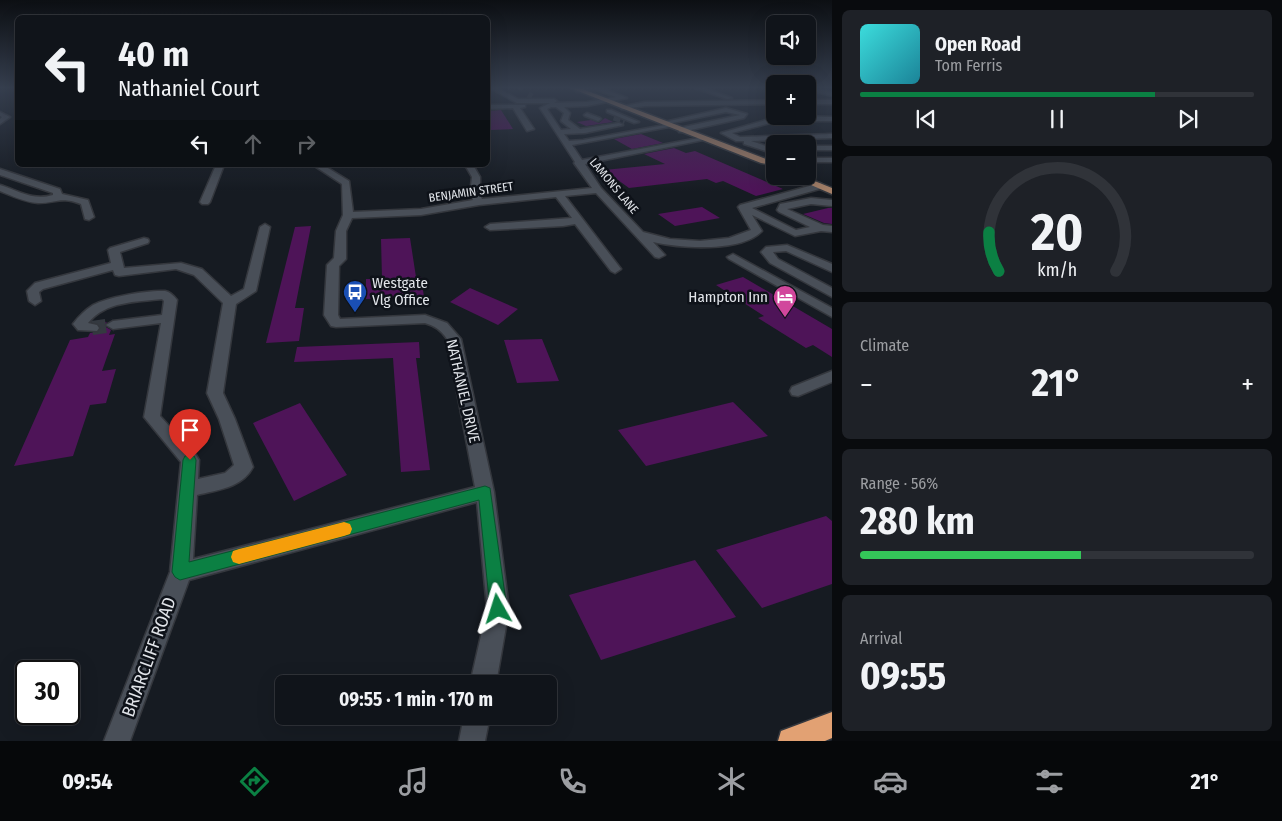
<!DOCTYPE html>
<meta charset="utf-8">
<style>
body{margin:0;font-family:"Fira Sans Condensed",sans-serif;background:#1e2127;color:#f1f3f6;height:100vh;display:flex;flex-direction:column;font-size:19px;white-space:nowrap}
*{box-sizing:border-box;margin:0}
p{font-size:16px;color:#9c9ea2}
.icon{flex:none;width:28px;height:28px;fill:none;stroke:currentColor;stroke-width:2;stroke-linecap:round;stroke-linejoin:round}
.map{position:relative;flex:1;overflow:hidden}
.panel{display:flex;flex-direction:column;gap:10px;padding:10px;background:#090b0e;width:450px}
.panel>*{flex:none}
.guide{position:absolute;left:15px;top:15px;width:475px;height:152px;border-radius:8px;box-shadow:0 5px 20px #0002,0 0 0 1px #303339;background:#10141a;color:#f1f3f6;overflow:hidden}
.controls{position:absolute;left:766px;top:15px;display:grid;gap:10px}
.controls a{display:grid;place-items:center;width:50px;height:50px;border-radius:8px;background:#10141a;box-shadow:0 5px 20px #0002,0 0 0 1px #303339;font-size:25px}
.speed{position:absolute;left:15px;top:660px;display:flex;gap:10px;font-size:25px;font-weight:700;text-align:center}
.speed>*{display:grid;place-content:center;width:65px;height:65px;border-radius:50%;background:#10141a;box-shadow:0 5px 20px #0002,0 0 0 1px #303339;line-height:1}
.speed .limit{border:2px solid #111;border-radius:8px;background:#fff;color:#111}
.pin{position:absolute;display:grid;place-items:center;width:42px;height:42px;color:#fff;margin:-51px -21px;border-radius:50% 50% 50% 0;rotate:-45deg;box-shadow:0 0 5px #0007}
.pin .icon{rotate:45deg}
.me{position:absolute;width:55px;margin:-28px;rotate:354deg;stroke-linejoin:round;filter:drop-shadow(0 0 4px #0008)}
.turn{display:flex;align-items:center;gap:18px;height:105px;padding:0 20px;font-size:22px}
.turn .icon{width:65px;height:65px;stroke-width:2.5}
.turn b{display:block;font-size:35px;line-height:42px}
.lanes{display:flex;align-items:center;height:48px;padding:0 20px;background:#0003;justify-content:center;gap:25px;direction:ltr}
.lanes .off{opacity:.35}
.big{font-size:38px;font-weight:700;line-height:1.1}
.panel .widget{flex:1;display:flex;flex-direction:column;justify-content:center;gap:8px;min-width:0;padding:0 18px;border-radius:8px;background:#1e2127}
.panel .dial{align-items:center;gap:0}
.dial svg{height:130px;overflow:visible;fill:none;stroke:#303339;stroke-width:7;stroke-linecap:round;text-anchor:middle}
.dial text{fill:#f1f3f6;stroke:none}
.song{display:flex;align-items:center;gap:15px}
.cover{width:60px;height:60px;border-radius:8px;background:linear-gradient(135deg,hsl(180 70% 55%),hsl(190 70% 35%))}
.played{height:5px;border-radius:2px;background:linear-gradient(90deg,#0b8043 75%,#303339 75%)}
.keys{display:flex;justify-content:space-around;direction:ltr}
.heat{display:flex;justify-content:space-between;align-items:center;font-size:28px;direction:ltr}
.charge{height:8px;border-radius:4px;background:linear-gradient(90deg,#34c759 56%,#303339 0)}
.trip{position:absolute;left:275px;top:675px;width:282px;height:50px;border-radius:8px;background:#10141a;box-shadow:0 5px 20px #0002,0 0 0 1px #303339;font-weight:700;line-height:50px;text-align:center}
.menu{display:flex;height:80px;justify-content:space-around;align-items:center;background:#06080a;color:#9c9ea2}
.menu .icon{width:35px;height:35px}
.menu .on{color:#0b8043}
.menu b{font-size:22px;color:#f1f3f6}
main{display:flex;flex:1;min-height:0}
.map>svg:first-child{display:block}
.building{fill:#4e1458}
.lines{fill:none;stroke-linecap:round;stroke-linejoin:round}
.minor-tunnel-far1{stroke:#343940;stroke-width:7;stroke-dasharray:7 3;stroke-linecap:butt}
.minor-tunnel{stroke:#343940;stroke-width:14;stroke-dasharray:14 7;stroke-linecap:butt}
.minor-casing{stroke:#34373d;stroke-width:3}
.major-casing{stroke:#34373d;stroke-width:3}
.highway-casing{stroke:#34373d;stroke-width:3}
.minor{fill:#494f58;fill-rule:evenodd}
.major{fill:#a58068;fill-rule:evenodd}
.highway{fill:#e2a173;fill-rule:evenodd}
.route{fill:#0b8043;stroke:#07532c}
.slow{fill:#f59e0b}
.labels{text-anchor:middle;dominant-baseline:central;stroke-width:5;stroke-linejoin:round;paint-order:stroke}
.far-street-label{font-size:12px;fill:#e1e4e9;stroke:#0e1219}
.poi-label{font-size:15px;fill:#e1e4e9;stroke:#0e1219;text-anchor:start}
.street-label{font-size:15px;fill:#e1e4e9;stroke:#0e1219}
.near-street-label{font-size:18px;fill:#e1e4e9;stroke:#0e1219}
</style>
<main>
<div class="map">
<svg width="832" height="741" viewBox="0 0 832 741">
<rect width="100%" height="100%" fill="#161b22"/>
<path class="building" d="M 501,110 L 513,129 L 490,130 L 488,124 L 488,111 Z
M 605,118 L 613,122 L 586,126 L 577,122 L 591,120 L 599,123 Z
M 641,134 L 663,143 L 632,149 L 614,139 Z
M 674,148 L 686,153 L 695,151 L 783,189 L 756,196 L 723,181 L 716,183 L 707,179 L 629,188 L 604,170 L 665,164 L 644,154 Z
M 702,207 L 720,218 L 675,226 L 658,214 Z
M 828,208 L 832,208 L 832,224 L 824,223 L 803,214 Z
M 311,226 L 295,308 L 304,308 L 299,341 L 266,343 L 295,227 Z
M 410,238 L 416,277 L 421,277 L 424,297 L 366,299 L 366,279 L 382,279 L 381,239 Z
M 743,277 L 832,329 L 832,357 L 813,345 L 806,348 L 758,318 L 764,316 L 716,285 Z
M 470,288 L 518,309 L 498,325 L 450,302 Z
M 107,322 L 104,326 L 111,330 L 109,335 L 115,334 L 102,371 L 116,369 L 106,403 L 90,405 L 73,456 L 14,466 L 70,340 L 88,337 L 90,333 L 99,332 L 101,327 L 98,324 Z
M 542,339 L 559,381 L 517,383 L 504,340 Z
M 419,342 L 420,358 L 416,358 L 430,470 L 401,472 L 393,358 L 294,362 L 297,347 Z
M 733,402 L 768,436 L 646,466 L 618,430 Z
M 300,403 L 347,475 L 294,501 L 253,423 Z
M 826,516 L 832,521 L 832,584 L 762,608 L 716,550 Z
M 695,560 L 736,617 L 601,660 L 569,595 Z"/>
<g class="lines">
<path class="minor-tunnel-far1" d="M 528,95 L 532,97
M 614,117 L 625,121"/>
<path class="minor-tunnel" d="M 92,328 L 113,325"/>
<g class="minor-casing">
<path id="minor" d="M 488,87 L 495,87 L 518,99 L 554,99 L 557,101 L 554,103 L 517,103 Z
M 516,87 L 523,87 L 520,89 Z
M 585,87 L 600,87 L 627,98 L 587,106 L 564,107 L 570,113 L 568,120 L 580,129 L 619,123 L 623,125 L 585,133 L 564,134 L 569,141 L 583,140 L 670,124 L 674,126 L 572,145 L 582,160 L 704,137 L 708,139 L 585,164 L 601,188 L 643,232 L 670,239 L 700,241 L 729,238 L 751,230 L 738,207 L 740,205 L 820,183 L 825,186 L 823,188 L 752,208 L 796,230 L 810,227 L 779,212 L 777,210 L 780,204 L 811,198 L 832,200 L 832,206 L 811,204 L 787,209 L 823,225 L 832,226 L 832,232 L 821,231 L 795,236 L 752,215 L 762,231 C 741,253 680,248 653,242 L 665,255 L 659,258 L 655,257 L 596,193 L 565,196 L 621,269 L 615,273 L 611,271 L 575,224 L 563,226 L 490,230 L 485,227 L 490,224 L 572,218 L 556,197 L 479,205 L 421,215 L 352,218 L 346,231 L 346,259 L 339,266 L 338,315 L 340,319 L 425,315 L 447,323 L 461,339 L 494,492 L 509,609 L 496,684 L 470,684 L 487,609 L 477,502 L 189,580 L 130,741 L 104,741 L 170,572 L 181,462 L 144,417 L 161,323 L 113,329 L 106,325 L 113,321 L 162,315 L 164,301 L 162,299 C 136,302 106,301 88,323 L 97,325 L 99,328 L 97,331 L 78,330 L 73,324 C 79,316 85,310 93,305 C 108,297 147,290 165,291 C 170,292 174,296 177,300 L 160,416 L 196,455 L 199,460 L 198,479 L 225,473 L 234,465 L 219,419 L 207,393 L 223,303 L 194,275 L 176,269 L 119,276 L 115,275 L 113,270 L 43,289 L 39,292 L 41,301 L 35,305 L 29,301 L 27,291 L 35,283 L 111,263 L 108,250 L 110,248 L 144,238 L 148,239 L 149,241 L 148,243 L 120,252 L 124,268 L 181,263 L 202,269 L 231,296 L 244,289 L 260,227 L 265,224 L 270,227 L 256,291 L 236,304 L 223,393 L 235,419 L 253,467 C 242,488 217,490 197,495 L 193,559 L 475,487 L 447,339 C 441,330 435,326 425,323 L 336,327 L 331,326 L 324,315 L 327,265 L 334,258 L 336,231 L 343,215 L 342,184 L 313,165 L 323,165 L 349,181 L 353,212 L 421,209 L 473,200 L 470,195 L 472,177 L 465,165 L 473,165 L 480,177 L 480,195 L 482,199 L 592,188 L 574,163 L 575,162 L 540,108 L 550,103 L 587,102 L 616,97 L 596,90 L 577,92 L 574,90 ZM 551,107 L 556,107 L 564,113 L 561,121 L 571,129 L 561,130 L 547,109 Z
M 692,87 L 702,87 L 732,98 L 727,99 Z
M 808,87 L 832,92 L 832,96 L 808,90 Z
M 775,100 L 775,104 L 645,106 L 622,109 L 619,107 L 645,102 Z
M 808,100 L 832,100 L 832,104 L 808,104 Z
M 488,105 L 525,105 L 525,107 L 520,108 L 534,129 L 527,131 L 513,108 L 488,109 Z
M 726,108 L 747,114 L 744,118 L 682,132 L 679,132 L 679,128 L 740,115 L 726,112 L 663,125 L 660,123 Z
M 607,110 L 611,110 L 639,122 L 634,123 L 607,112 Z
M 0,112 L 10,117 L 0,124 L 0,119 L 2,117 L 0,116 Z
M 587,113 L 600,118 L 601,119 L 598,121 L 585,116 L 584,115 Z
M 775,115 L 830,117 L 832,117 L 832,121 L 778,121 L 732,133 L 740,137 L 832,134 L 832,138 L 751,141 L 775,149 L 775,154 L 744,144 L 744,141 L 736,141 L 721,133 L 776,117 Z
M 808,146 L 832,146 L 832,150 L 808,150 Z
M 808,158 L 832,158 L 832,162 L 808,162 Z
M 216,165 L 224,165 L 210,202 L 208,204 L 202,204 L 200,202 Z
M 0,169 L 60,189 L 62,194 L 88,200 L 94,217 L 89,220 L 85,219 L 81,204 C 60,196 57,203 38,203 C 24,202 12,196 0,191 L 0,185 C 19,191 33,201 53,195 L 53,193 L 0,175 Z
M 787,245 L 832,264 L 832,272 L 786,251 L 773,252 L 778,259 L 832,288 L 832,297 L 770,263 L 761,252 L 766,247 Z
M 733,254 L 832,308 L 832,317 L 729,259 L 727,257 Z
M 832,371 L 832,382 L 798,396 L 792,395 L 790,391 L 792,387 Z
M 464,716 L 490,716 L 485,741 L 459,741 Z"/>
</g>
<g class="major-casing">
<path id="major" d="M 568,87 L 577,87 L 766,159 L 775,161 L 775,165 L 761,163 Z
M 790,176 L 802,176 L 832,188 L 832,194 Z"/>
</g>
<g class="highway-casing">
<path id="highway" d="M 832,712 L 832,738 L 825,741 L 778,741 L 781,731 Z"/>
</g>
<use href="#minor" class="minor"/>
<use href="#major" class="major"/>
<use href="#highway" class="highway"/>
</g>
<linearGradient id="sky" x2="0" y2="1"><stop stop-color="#0c0f13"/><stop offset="0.46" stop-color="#363f4f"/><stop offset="1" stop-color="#363f4f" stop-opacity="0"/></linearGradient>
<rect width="832" height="191" fill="url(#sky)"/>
<path class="route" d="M 190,455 L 194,456 L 196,460 L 189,562 L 485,486 L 490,488 L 507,609 L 504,615 L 498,618 L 492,615 L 490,609 L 479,500 L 180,580 L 175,577 L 172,572 L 183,460 L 185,456 Z"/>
<path class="slow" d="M 344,522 L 350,524 L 352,529 L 350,534 L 344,536 L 239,564 L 233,562 L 231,557 L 233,551 L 239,549 Z"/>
<defs>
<g id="bus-pin" transform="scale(1.25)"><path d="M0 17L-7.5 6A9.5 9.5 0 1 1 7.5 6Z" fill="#1a4fb4" stroke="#0e1219"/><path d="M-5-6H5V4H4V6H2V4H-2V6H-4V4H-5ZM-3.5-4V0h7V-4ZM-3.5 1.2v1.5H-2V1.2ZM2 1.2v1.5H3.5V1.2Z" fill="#fff"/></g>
<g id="hotel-pin" transform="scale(1.25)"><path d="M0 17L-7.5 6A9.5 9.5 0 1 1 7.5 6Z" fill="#d1479c" stroke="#0e1219"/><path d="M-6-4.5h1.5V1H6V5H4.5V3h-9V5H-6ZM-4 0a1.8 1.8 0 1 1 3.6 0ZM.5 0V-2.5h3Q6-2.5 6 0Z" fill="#fff"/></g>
</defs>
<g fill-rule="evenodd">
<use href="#bus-pin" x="355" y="292"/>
<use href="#hotel-pin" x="785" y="297"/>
</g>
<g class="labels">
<g class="far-street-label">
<text transform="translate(614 186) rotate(50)">LAMONS LANE</text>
<text transform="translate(471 192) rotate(-8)">BENJAMIN STREET</text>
</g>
<g class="poi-label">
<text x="372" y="283">Westgate<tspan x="372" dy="17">Vlg Office</tspan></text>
<text x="768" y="297" text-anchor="end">Hampton Inn</text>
</g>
<g class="street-label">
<text transform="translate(463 391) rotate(77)">NATHANIEL DRIVE</text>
</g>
<g class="near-street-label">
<text transform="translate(149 657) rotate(-70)">BRIARCLIFF ROAD</text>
</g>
</g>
</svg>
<div class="controls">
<a><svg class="icon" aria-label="sound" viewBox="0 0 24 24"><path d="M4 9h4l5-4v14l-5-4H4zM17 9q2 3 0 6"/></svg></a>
<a>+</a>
<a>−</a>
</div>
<div class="speed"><div class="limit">30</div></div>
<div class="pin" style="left:190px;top:460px;background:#d93025"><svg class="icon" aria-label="arrive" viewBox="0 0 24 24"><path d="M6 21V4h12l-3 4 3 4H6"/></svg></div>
<svg class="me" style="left:498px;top:609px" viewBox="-20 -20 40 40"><path d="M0-17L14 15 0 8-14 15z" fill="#0b8043" stroke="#fff" stroke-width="4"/></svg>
<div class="trip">09:55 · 1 min · 170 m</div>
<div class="guide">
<div class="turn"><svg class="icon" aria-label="left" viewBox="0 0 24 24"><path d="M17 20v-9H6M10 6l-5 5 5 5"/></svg><div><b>40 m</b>Nathaniel Court</div></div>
<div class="lanes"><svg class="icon" aria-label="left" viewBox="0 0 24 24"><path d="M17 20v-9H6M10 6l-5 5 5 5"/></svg><svg class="icon off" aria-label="ahead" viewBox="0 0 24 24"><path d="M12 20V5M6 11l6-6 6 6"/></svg><svg class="icon off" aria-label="right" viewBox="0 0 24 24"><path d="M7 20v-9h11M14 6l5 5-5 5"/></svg></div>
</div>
</div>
<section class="panel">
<div class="widget">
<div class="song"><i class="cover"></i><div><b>Open Road</b><p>Tom Ferris</p></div></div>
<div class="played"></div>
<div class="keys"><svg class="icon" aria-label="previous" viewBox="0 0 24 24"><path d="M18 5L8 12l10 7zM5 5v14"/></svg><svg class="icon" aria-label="pause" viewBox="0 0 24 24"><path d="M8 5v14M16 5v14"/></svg><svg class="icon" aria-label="next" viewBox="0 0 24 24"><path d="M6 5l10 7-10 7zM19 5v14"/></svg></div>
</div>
<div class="widget dial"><svg viewBox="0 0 100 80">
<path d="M14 69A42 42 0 1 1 86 69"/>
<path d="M14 69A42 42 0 0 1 8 45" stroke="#0b8043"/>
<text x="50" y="56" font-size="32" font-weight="700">20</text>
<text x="50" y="72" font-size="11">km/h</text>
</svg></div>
<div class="widget"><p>Climate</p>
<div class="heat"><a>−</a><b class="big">21°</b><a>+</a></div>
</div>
<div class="widget"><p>Range · 56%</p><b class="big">280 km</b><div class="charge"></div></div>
<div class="widget"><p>Arrival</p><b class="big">09:55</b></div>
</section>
</main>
<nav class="menu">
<b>09:54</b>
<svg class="icon on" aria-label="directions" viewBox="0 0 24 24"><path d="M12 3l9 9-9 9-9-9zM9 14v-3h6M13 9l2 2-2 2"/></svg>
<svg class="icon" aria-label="music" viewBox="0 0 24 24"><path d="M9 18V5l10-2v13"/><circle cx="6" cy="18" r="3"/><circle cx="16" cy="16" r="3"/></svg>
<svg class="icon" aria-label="phone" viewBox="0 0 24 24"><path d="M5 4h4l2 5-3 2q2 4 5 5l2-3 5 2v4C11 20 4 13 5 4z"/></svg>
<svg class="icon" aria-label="climate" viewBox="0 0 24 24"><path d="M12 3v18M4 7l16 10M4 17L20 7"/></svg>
<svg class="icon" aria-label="car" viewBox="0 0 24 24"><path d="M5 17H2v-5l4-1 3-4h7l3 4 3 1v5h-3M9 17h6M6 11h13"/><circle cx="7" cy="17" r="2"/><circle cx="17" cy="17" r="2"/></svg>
<svg class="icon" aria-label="filters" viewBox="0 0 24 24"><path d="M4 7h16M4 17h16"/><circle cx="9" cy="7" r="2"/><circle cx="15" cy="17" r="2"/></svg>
<b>21°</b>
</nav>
